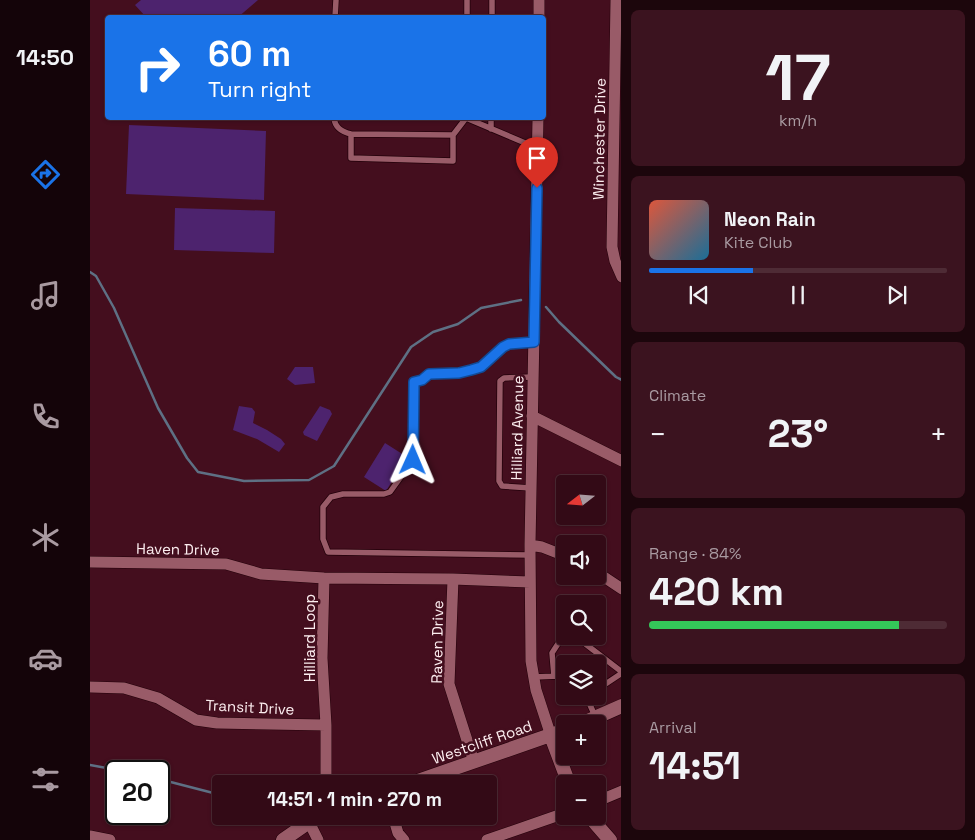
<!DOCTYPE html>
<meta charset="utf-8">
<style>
body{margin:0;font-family:"Space Grotesk",sans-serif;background:#3b131f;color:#f1f3f6;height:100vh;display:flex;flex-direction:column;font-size:19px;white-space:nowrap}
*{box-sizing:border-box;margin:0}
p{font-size:16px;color:#a99aa1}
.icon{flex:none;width:28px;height:28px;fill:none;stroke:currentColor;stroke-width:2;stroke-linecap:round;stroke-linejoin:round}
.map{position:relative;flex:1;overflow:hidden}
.drawer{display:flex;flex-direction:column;gap:10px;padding:10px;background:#1c060c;width:354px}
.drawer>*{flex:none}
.top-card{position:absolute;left:15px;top:15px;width:441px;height:105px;border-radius:5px;box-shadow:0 1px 4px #0004,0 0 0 1px #4e2b35;background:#1a73e8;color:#fff;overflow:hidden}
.needle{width:32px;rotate:253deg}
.tools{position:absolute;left:466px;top:475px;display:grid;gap:10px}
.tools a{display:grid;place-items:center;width:50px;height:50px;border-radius:5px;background:#330a16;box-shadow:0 1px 4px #0004,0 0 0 1px #4e2b35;font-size:25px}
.speed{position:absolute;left:15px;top:760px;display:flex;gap:10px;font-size:25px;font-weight:700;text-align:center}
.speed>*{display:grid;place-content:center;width:65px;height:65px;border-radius:50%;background:#330a16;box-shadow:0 1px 4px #0004,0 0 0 1px #4e2b35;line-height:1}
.speed .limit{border:2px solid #111;border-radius:8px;background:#fff;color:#111}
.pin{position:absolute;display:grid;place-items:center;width:42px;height:42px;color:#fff;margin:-51px -21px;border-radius:50% 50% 50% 0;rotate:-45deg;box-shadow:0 0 5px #0007}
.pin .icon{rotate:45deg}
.me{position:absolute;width:55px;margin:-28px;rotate:1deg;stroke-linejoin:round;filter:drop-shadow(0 0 4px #0008)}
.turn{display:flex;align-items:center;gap:18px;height:105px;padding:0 20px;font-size:22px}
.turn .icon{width:65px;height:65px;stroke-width:2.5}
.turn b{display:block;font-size:35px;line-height:42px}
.big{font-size:38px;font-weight:800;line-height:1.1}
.drawer .widget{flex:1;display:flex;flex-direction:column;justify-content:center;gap:8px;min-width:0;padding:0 18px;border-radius:8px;background:#3b131f}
.drawer .dial{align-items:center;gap:0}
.dial b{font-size:65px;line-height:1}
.song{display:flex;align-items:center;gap:15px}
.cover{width:60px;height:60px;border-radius:8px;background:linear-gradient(135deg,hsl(10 70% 55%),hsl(200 70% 35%))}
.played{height:5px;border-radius:2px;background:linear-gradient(90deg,#1a73e8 35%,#4e2b35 35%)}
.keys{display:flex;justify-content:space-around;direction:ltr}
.heat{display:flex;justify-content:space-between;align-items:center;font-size:28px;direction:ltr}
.charge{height:8px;border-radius:4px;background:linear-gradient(90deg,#34c759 84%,#4e2b35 0)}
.trip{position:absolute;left:122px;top:775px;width:285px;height:50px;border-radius:5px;background:#330a16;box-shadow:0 1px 4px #0004,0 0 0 1px #4e2b35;font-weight:800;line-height:50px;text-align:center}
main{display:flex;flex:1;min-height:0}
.tabs{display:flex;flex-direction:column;width:90px;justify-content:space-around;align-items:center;background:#140409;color:#a99aa1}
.tabs .icon{width:35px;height:35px}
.tabs .current{color:#1a73e8}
.tabs b{font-size:22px;color:#f1f3f6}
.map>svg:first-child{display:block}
.green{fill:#4d236e}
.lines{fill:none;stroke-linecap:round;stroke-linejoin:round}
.stream{stroke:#5e7084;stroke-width:2.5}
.service-casing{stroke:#23000a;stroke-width:7}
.minor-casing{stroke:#23000a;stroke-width:12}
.tertiary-casing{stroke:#23000a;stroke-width:15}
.service{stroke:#995b68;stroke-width:5.5}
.minor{stroke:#995b68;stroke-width:11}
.tertiary{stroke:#995b68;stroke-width:14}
.route-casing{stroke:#114b97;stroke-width:12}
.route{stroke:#1a73e8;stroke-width:9}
.labels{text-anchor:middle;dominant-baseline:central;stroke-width:5;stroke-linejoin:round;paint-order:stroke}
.street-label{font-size:15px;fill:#fcedef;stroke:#440e1e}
</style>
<main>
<nav class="tabs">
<b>14:50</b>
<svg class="icon current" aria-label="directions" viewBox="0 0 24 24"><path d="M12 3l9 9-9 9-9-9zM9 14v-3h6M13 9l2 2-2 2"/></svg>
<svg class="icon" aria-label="music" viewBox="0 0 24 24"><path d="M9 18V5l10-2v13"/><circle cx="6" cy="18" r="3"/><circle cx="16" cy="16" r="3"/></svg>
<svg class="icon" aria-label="phone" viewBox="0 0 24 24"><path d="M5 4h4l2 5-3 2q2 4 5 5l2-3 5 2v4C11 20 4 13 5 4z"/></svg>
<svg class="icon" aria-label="climate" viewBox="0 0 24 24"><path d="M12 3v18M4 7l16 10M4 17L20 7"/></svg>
<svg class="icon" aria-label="car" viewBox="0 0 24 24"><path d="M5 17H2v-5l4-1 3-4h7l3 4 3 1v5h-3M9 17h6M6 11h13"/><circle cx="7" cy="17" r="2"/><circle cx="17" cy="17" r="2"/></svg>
<svg class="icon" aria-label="filters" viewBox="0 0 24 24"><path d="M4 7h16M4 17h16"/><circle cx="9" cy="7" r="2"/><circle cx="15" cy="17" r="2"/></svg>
</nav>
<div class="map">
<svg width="532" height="840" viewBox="0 0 532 840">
<rect width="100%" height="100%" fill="#440e1e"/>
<path class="green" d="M 51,0 L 168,0 L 147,18 L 56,17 L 45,5 Z
M 39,125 L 176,131 L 174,200 L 36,194 Z
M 85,208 L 185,211 L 184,253 L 84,250 Z
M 205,367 L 223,367 L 225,383 L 205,385 L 197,379 Z
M 149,406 L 162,408 L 165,412 L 163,423 L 177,430 L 191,439 L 195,444 L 189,452 L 167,439 L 143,430 Z
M 230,406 L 240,410 L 242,414 L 227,441 L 214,435 L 213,432 Z
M 295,443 L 317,457 L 296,491 L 274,477 Z"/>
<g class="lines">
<path class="stream" d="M 0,272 L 6,276 L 24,308 L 68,408 L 97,458 L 108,472 L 154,481 L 219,480 L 244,466 L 321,347 L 343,332 L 368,324 L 391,308 L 431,300
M 456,307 L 469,322 L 526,377 L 532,380
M 0,765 L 33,771
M 69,779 L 131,795"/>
<g class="service-casing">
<path id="service" d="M 245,18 L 246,0
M 377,18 L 377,0
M 402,18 L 402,0
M 244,118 C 245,128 252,132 261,134 L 363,135 L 376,118
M 376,118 L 447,148
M 401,129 L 401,118
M 261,134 L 261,158 L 363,161 L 363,135
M 441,488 L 412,486 L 409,481 L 410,381 L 414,378 L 443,377
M 440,555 L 238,552 L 233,539 L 233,507 L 241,497 L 253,494 L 294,494 L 300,492 L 323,460 L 324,382 L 332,380 L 339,374 L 369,373 L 391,367 L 413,347 L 419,344 L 444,342
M 485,636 L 532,672
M 464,676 L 462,653 L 475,633
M 443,677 L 469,676 L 475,677
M 508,689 L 532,673
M 496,696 L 505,716"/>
</g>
<g class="minor-casing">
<path id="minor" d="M 526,0 L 522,247 L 525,261 L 532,277
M 449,18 L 449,0
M 448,118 L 440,545 L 441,661 L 446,690 L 461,736
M 442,416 L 532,461
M 440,545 L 452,547 L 475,556
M 0,562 L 136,564 L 171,574 L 234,578 L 363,579 L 440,582
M 508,573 L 532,589
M 234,578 L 232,658 L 236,725 L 236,784
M 363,579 L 359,684 L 384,762
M 0,687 L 34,688 L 68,698 L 106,720 L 127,723 L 236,725
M 508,801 L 532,791
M 303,816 L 308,833 L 314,840
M 219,822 L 228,840
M 0,836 L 20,840
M 397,840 L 475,813"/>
</g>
<g class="tertiary-casing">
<path id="tertiary" d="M 491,724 L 532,706
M 461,736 L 479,784
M 319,784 L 475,730
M 499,816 L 520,840
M 193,840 L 219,822 L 233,816"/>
</g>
<use href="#service" class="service"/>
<use href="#minor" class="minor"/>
<use href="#tertiary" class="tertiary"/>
</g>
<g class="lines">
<g class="route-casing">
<path id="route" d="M 323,460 L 324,382 L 332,380 L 339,374 L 369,373 L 381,370 L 391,367 L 413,347 L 419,344 L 444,342 L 447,188"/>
</g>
<use href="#route" class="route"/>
</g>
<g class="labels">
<g class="street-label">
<text transform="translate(509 139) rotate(-89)">Winchester Drive</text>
<text transform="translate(427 428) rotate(-89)">Hilliard Avenue</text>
<text transform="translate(88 549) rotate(1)">Haven Drive</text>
<text transform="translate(219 638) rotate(-90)">Hilliard Loop</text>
<text transform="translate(347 642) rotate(-89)">Raven Drive</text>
<text transform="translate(160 707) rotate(3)">Transit Drive</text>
<text transform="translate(392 742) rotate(-19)">Westcliff Road</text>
</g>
</g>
</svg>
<div class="tools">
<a><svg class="needle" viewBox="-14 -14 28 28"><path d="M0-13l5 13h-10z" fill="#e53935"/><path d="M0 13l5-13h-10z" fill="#a99aa1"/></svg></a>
<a><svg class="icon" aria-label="sound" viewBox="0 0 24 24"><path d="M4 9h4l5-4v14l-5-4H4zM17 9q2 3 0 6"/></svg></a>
<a><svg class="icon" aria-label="search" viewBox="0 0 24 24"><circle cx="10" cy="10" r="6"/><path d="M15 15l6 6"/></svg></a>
<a><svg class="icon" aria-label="layers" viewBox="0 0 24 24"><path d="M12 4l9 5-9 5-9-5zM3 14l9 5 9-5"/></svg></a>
<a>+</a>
<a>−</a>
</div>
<div class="speed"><div class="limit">20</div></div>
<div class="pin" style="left:447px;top:188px;background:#d93025"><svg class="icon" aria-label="arrive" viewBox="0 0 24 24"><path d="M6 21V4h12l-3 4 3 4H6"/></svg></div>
<svg class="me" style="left:323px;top:460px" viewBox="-20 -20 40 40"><path d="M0-17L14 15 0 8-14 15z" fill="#1a73e8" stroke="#fff" stroke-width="4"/></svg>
<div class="trip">14:51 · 1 min · 270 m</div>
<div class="top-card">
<div class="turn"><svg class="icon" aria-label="right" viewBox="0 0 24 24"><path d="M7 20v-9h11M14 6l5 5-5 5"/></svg><div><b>60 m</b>Turn right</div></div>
</div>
</div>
<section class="drawer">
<div class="widget dial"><b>17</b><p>km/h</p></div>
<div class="widget">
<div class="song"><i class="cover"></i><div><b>Neon Rain</b><p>Kite Club</p></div></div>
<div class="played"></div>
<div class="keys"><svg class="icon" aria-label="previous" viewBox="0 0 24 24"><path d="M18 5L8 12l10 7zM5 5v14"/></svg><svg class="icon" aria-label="pause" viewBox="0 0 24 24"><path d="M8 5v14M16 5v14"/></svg><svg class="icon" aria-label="next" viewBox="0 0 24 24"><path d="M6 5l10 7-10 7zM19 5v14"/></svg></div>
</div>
<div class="widget"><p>Climate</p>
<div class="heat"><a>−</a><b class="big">23°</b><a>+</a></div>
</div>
<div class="widget"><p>Range · 84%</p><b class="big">420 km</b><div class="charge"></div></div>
<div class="widget"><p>Arrival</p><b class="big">14:51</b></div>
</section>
</main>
